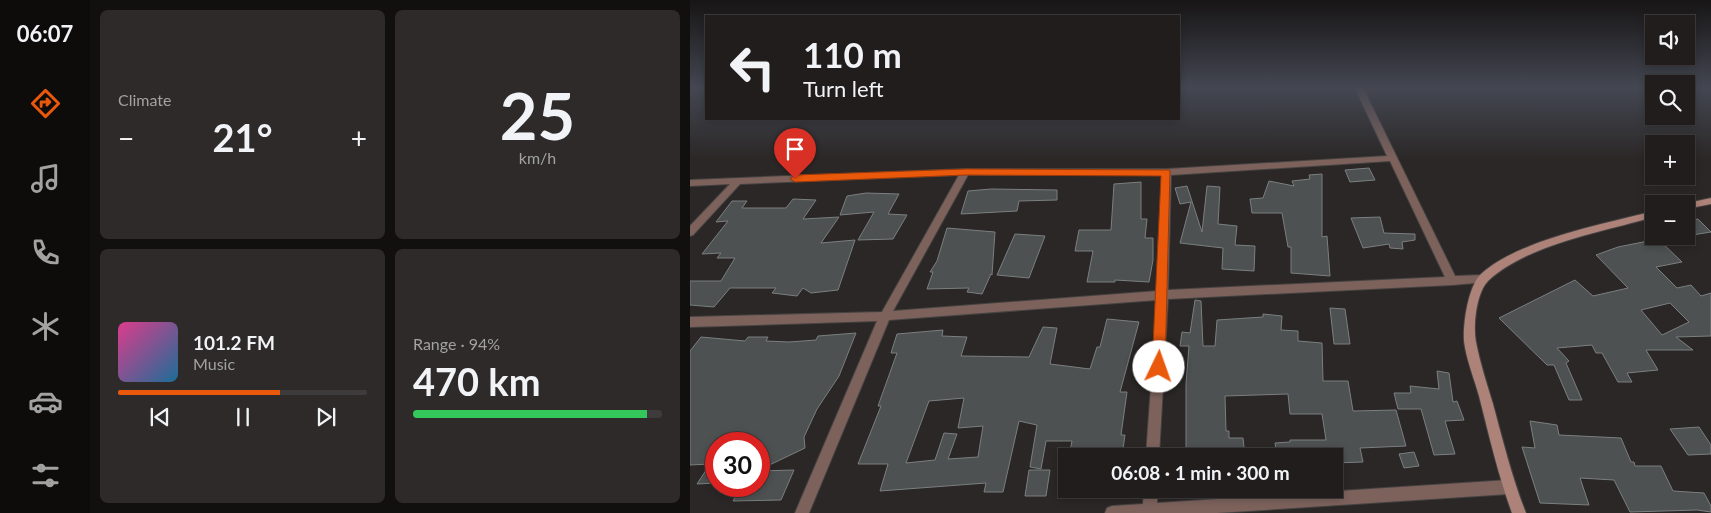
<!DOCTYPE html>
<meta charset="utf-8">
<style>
body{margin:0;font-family:Lato,sans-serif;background:#2d2a29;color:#f1f3f6;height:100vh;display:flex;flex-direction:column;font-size:19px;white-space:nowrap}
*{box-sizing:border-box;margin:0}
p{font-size:16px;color:#a2a2a3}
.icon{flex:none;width:28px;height:28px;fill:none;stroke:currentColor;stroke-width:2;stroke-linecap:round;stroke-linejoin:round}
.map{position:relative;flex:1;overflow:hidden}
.drawer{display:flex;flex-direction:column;gap:10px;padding:10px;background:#12100f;width:600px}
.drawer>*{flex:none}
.guide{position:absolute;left:15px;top:15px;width:475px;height:105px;border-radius:0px;box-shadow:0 2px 8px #0003,0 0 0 1px #3d3b3b;background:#201d1c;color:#f1f3f6;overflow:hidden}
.tools{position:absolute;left:955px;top:15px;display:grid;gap:10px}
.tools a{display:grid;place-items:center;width:50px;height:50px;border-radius:0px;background:#201d1c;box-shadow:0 2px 8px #0003,0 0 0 1px #3d3b3b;font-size:25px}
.speed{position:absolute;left:15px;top:432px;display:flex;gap:10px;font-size:25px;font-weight:700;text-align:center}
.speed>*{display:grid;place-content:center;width:65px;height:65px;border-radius:50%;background:#201d1c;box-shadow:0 2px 8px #0003,0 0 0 1px #3d3b3b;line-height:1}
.speed .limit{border:8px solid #d22;background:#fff;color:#111}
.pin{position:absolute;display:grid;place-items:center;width:42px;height:42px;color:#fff;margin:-51px -21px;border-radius:50% 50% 50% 0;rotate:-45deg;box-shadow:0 0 5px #0007}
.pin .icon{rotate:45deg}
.me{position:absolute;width:55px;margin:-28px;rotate:3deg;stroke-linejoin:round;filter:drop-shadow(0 0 4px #0008)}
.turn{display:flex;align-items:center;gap:18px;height:105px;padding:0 15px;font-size:22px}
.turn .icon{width:65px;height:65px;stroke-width:2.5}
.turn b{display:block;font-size:35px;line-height:42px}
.big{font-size:38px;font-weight:700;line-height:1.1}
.drawer .card{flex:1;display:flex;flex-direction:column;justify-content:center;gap:8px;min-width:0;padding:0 18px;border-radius:8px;background:#2d2a29}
.drawer .dial{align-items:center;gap:0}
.dial b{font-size:65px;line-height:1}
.song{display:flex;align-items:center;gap:15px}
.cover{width:60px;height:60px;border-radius:8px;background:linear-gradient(135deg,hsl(330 70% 55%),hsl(200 70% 35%))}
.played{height:5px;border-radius:2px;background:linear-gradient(90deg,#ea580c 65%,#3d3b3b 65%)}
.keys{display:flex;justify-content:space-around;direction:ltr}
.heat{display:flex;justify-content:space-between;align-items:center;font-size:28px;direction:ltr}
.charge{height:8px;border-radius:4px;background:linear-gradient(90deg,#34c759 94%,#3d3b3b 0)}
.drawer .tiles{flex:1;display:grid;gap:10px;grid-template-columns:repeat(2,1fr)}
.trip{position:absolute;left:368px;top:448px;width:285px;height:50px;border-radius:0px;background:#201d1c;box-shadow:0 2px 8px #0003,0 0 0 1px #3d3b3b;font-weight:700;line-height:50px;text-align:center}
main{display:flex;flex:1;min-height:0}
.tabs{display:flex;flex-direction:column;width:90px;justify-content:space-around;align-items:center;background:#0d0c0b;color:#a2a2a3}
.tabs .icon{width:35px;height:35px}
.tabs .on{color:#ea580c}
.tabs b{font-size:22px;color:#f1f3f6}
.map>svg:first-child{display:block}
.building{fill:#4d5151;stroke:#7b7f80;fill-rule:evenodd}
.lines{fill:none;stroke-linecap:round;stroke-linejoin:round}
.street-casing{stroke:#464342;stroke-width:2}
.secondary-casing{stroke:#464342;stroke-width:2}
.street{fill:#7d625c;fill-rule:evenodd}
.secondary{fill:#ad8279;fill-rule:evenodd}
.route{fill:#ea580c;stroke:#983908}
</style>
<main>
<nav class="tabs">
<b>06:07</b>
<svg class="icon on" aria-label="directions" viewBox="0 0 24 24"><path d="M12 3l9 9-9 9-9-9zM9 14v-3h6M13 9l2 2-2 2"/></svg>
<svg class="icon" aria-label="music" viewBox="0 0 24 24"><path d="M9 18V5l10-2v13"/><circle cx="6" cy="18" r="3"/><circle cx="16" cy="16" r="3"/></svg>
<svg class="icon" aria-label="phone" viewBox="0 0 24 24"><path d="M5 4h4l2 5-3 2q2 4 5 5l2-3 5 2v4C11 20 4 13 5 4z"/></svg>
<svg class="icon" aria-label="climate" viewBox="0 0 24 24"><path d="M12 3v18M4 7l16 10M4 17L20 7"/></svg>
<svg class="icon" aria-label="car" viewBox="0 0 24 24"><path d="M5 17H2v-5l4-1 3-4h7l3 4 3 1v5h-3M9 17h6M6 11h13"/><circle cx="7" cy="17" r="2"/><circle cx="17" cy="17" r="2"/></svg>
<svg class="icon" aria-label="filters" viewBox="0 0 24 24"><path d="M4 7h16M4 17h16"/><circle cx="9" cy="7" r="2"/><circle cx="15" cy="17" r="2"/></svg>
</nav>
<section class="drawer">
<div class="tiles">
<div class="card"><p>Climate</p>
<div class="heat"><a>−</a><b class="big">21°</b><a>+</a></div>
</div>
<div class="card dial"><b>25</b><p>km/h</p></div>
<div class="card">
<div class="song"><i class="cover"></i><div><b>101.2 FM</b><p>Music</p></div></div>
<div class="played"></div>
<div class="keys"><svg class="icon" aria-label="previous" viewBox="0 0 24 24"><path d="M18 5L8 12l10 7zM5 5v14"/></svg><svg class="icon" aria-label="pause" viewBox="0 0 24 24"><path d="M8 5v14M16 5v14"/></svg><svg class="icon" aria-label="next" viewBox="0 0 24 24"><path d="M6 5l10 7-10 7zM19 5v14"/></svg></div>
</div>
<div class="card"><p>Range · 94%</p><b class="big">470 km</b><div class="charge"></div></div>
</div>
</section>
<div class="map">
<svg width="1021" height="513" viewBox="0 0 1021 513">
<rect width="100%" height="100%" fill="#2a2726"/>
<path class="building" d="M 679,168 L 685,180 L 660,182 L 655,170 Z
M 632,174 L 632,237 L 637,236 L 640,276 L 601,273 L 601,247 L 598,247 L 592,213 L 562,213 L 560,199 L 573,198 L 579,181 L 604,186 L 602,181 L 620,179 L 619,175 Z
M 451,182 L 451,219 L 457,219 L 455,238 L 463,238 L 463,260 L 459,282 L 425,280 L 425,282 L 397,282 L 403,251 L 385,251 L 389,230 L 421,230 L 424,184 Z
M 497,186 L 512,232 L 517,186 L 530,187 L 528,224 L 547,226 L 545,245 L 565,246 L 564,271 L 532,269 L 533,248 L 490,243 L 501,202 L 490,204 L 485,188 Z
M 301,189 L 367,190 L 367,200 L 329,201 L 327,211 L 271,214 L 278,191 Z
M 176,193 L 209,194 L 198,214 L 217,215 L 203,239 L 168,240 L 184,212 L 150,215 L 157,196 Z
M 103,199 L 126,200 L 113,219 L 149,217 L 131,243 L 165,240 L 148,290 L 121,293 L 113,288 L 107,296 L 82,293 L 86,288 L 40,288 L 24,307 L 0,305 L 0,281 L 31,281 L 45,258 L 27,258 L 31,253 L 12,254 L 38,221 L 26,222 L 42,201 L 57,201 L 52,208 L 96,208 Z
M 690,217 L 694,233 L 725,234 L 725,240 L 712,242 L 713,249 L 700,248 L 699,244 L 673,248 L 661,218 Z
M 1008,219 L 1021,232 L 996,236 L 996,221 Z
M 257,228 L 305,232 L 302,275 L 301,274 L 292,294 L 277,292 L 279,288 L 237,289 L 243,272 L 240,272 L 247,261 Z
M 325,234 L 355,236 L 339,278 L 307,275 Z
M 968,239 L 992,262 L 966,267 L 987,288 L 1001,285 L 1011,296 L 1021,293 L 1021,336 L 986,337 L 1003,350 L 956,350 L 968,370 L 937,373 L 942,382 L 928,382 L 912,353 L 906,353 L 902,345 L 867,348 L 879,361 L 876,363 L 892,400 L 879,400 L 864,365 L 857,365 L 809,318 L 885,280 L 903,296 L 938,288 L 906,255 L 928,247 ZM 980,303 L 999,322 L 972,335 L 951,310 Z
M 505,300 L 511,301 L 513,346 L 525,346 L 527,320 L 573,317 L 573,314 L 592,316 L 591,330 L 608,331 L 608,341 L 632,343 L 633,381 L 658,381 L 663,411 L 706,410 L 716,446 L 670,448 L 673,462 L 644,463 L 644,456 L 587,456 L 585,443 L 600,442 L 600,440 L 636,440 L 632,414 L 600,414 L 598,394 L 535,396 L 536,431 L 539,431 L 539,438 L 553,438 L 555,456 L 506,456 L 506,452 L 496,453 L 496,384 L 499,346 L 490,346 L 492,332 L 500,333 Z
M 640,308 L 655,309 L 660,344 L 644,344 Z
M 417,319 L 449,322 L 430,392 L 437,392 L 431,435 L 435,435 L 432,456 L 379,456 L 382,441 L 356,441 L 351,469 L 340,467 L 347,425 L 329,421 L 313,492 L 294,492 L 296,483 L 190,491 L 198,464 L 168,464 L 191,406 L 188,406 L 207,353 L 201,353 L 207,334 L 253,330 L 252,336 L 277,337 L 271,356 L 339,357 L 353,327 L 367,328 L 360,364 L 400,369 L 407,347 L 410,347 ZM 274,398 L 268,428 L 293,426 L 288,457 L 258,459 L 267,434 L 254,433 L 245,460 L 216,463 L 239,401 Z
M 166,333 L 149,376 L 127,409 L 114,437 L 115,448 L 69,470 L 69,444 L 26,444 L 26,483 L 7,484 L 20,464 L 0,465 L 0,351 L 11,337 L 55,341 L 58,337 L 78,337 L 76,341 L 99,342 L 126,340 L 128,336 Z
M 747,371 L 759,373 L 763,402 L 767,401 L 774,420 L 755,421 L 765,454 L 744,455 L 731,409 L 708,409 L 704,393 L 721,393 L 720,386 L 749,389 Z
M 840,421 L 867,425 L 869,435 L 931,438 L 941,462 L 944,462 L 945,466 L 971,466 L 983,491 L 1014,493 L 1021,506 L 1021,512 L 1007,510 L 940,512 L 924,480 L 890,478 L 899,505 L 850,503 L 832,447 L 845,448 Z
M 1009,427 L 1021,445 L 1021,454 L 998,455 L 980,429 Z
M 724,452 L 729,466 L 714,468 L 709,454 Z
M 104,470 L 91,500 L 43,501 L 51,486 L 69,486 L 69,471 Z
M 339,470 L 360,470 L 356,496 L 335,496 Z"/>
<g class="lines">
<g class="street-casing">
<path id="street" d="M 665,88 L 673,88 L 765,276 L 793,275 L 797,276 L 798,279 L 797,282 L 762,285 L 478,299 L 469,456 L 456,456 L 467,300 L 199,320 L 119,513 L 105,513 L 187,321 L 0,327 L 0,317 L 192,312 L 269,175 L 50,184 L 3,235 L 0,236 L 0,226 L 40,184 L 0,186 L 0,180 L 275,169 L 477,169 L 697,156 ZM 700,161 L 755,277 L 478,290 L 481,175 ZM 278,175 L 473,175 L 468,291 L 203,311 Z
M 819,480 L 824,482 L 826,487 L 824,492 L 819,494 L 527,513 L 415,513 L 417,508 L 422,506 L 453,504 L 454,489 L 468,489 L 467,503 Z"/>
</g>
<g class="secondary-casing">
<path id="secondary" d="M 1021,198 L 1021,204 L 996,209 L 996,204 L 993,204 Z
M 964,211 L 964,217 C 912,232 839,244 799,280 C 786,292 783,326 786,342 C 790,363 797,384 803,404 C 813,441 822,478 836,513 L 822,513 C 808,475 799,435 789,396 C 784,378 776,359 774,341 C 773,323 778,288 790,275 C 827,240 914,224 964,211 Z"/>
</g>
<use href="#street" class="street"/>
<use href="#secondary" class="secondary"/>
</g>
<linearGradient id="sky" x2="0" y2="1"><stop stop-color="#171515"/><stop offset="0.55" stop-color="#444752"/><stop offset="1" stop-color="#444752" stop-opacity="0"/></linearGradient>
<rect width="1021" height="160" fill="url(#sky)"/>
<path class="route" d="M 276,169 L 480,170 L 475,367 L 473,371 L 469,373 L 464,371 L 462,367 L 471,176 L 276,175 L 105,182 L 100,179 L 105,175 Z"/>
</svg>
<div class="tools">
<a><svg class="icon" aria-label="sound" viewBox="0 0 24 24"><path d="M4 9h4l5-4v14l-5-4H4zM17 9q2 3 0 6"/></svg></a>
<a><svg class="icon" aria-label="search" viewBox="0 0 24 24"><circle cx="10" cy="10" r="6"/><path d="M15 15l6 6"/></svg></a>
<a>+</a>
<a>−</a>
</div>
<div class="speed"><div class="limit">30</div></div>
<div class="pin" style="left:105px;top:179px;background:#d93025"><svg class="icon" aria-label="arrive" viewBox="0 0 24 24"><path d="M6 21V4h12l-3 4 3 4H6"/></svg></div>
<svg class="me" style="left:469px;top:367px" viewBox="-20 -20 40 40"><circle r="19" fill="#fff"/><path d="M0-13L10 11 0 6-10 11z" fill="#ea580c"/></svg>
<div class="trip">06:08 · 1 min · 300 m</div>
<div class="guide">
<div class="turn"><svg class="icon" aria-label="left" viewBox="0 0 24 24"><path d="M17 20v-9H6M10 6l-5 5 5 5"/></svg><div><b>110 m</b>Turn left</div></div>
</div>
</div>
</main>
